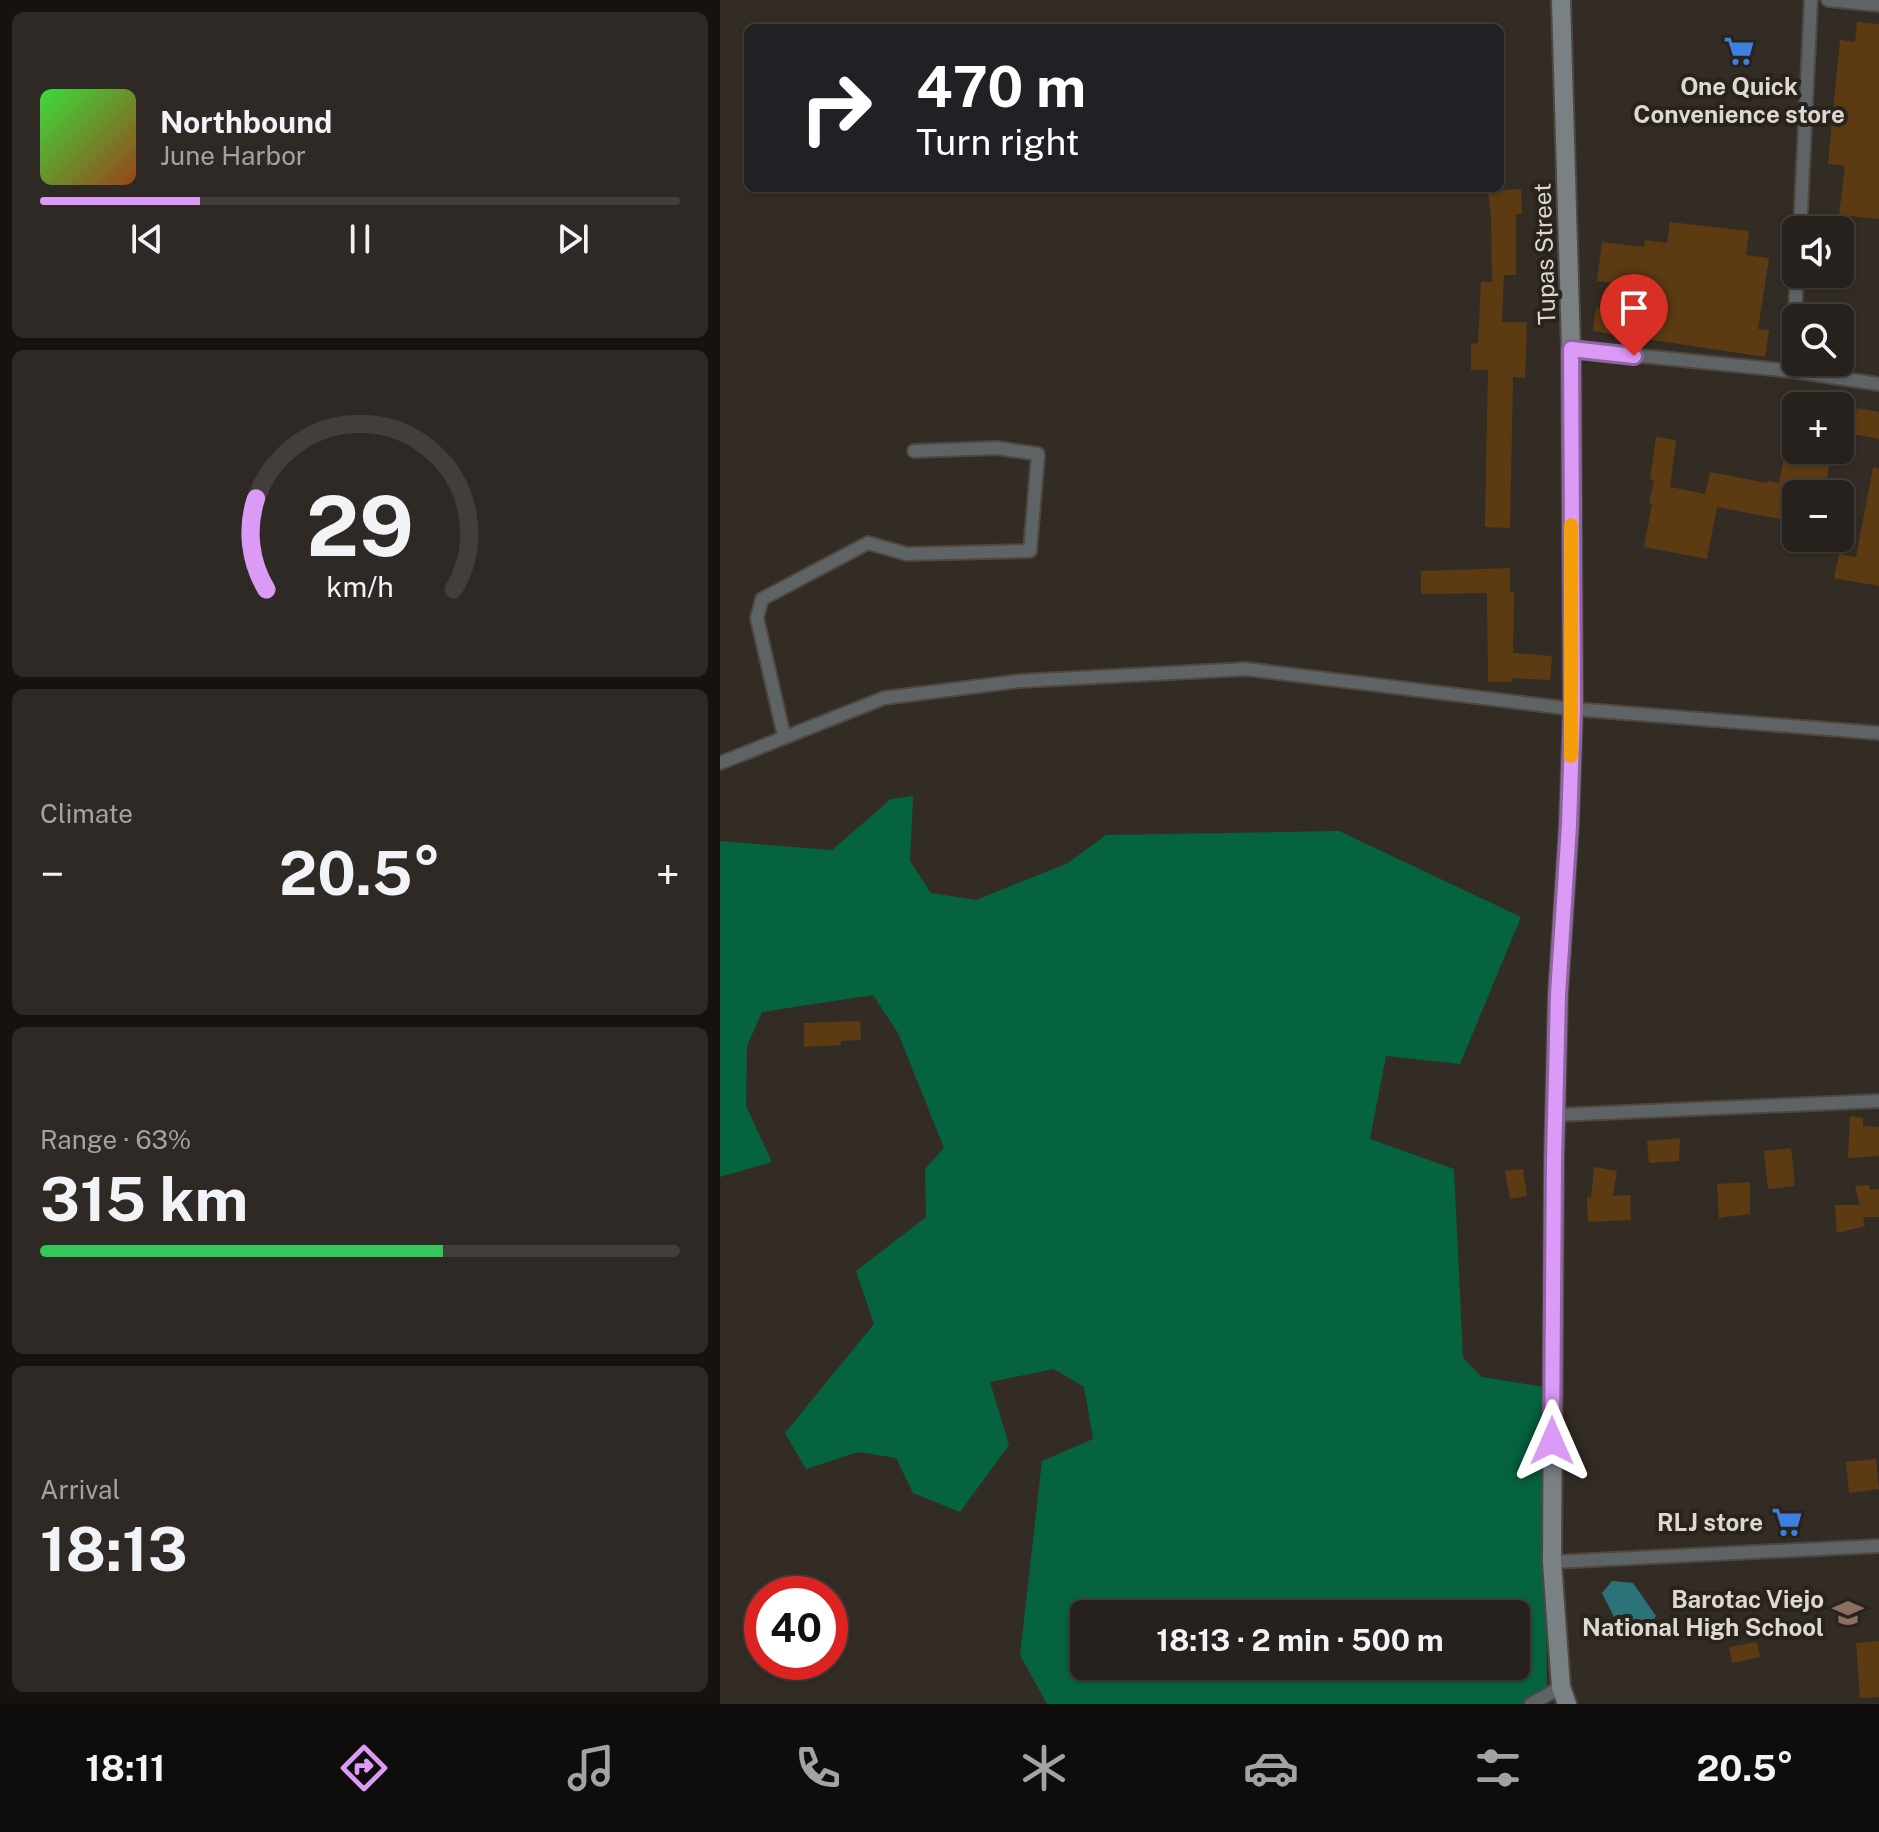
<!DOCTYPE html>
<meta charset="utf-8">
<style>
body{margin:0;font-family:"Public Sans",sans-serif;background:#2e2925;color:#f1f3f6;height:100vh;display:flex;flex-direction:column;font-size:30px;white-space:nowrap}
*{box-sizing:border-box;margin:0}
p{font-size:26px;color:#a4a3a3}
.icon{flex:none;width:44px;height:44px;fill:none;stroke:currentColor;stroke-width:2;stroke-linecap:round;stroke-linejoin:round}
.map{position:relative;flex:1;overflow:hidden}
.side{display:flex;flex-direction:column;gap:12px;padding:12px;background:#15120f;width:720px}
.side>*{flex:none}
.top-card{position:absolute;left:24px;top:24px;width:760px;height:168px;border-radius:12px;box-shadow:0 2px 6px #0004,0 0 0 2px #423e3b;background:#202124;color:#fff;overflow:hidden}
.fabs{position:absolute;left:1062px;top:216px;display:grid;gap:16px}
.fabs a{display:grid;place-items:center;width:72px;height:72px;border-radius:12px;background:#26211c;box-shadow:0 2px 6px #0004,0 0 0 2px #423e3b;font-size:40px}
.speed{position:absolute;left:24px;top:1576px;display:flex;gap:16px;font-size:40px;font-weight:700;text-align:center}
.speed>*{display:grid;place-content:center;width:104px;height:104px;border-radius:50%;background:#26211c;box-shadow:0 2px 6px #0004,0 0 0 2px #423e3b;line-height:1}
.speed .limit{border:12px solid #d22;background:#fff;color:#111}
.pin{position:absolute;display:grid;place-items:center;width:68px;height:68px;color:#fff;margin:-82px -34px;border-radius:50% 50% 50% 0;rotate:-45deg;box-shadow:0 0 8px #0007}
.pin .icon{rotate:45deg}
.me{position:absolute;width:88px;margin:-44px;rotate:0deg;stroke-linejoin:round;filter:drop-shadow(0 0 6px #0008)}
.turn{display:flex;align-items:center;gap:28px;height:168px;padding:0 40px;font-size:36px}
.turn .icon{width:104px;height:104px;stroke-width:2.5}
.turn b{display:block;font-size:56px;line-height:68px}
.big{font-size:60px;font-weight:700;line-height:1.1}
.side .card{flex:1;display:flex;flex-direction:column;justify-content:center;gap:12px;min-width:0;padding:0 28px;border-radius:12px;background:#2e2925}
.side .dial{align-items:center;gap:0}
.dial svg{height:208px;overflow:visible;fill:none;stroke:#423e3b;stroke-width:7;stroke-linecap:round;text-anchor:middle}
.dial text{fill:#f1f3f6;stroke:none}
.song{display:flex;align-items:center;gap:24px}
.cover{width:96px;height:96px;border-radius:12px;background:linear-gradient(135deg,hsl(120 70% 55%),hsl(20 70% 35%))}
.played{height:8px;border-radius:4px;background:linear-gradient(90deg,#db9af6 25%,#423e3b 25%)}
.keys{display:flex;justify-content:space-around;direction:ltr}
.heat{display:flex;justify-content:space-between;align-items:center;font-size:44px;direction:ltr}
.charge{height:12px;border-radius:6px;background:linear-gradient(90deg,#34c759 63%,#423e3b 0)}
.trip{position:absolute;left:350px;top:1600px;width:460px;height:80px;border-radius:12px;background:#26211c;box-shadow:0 2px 6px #0004,0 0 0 2px #423e3b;font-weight:700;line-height:80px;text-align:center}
.menu{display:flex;height:128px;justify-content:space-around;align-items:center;background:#0f0d0b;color:#a4a3a3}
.menu .icon{width:56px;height:56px}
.menu .active{color:#db9af6}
.menu b{font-size:36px;color:#f1f3f6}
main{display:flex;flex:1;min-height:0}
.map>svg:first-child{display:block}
.green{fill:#06633f;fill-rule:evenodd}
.water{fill:#2b7379}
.building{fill:#5c3b13}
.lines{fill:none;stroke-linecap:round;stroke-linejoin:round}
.street-casing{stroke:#4e4841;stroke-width:16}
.secondary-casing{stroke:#4e4841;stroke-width:22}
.street{stroke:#5e6366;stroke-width:12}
.secondary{stroke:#798185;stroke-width:18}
.route-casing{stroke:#8e64a0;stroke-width:20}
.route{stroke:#db9af6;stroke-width:14}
.slow{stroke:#f59e0b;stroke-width:14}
.labels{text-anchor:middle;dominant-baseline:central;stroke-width:8;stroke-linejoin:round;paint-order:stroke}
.poi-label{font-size:24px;font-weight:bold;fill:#ddd8d4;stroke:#29231c;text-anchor:end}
.street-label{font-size:24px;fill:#ddd8d4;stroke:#29231c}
</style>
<main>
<section class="side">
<div class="card">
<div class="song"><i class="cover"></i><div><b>Northbound</b><p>June Harbor</p></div></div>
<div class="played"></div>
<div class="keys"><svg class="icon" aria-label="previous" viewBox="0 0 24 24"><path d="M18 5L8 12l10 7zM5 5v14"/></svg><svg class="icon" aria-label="pause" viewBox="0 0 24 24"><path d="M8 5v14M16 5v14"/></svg><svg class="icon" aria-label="next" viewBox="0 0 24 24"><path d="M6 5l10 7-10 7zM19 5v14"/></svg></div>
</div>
<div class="card dial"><svg viewBox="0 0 100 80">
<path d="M14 69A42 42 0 1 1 86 69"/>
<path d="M14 69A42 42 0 0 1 10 34" stroke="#db9af6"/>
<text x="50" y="56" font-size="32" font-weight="700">29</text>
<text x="50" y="72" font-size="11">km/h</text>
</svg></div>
<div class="card"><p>Climate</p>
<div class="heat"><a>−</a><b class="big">20.5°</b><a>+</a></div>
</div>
<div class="card"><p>Range · 63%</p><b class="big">315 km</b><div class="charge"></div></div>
<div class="card"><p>Arrival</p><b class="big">18:13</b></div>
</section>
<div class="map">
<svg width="1159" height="1704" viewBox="0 0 1159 1704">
<rect width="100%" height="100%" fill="#332c25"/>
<path class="green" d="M 193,796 L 190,861 L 211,893 L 256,900 L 348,863 L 386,835 L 619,831 L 801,917 L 740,1064 L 666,1056 L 650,1139 L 734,1169 L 743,1358 L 762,1377 L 824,1387 L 827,1688 L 802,1704 L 327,1704 L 300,1655 L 322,1461 L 373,1439 L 364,1387 L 334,1369 L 270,1382 L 289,1445 L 240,1512 L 193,1493 L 176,1458 L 138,1452 L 86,1469 L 65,1433 L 154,1324 L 136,1271 L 206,1217 L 205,1169 L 224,1148 L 178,1033 L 153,995 L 42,1012 L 27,1046 L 26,1106 L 52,1162 L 0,1177 L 0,841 L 112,850 L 171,799 ZM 364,1614 L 796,1614 L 796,1666 L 364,1666 Z"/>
<path class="water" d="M 892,1581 L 913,1583 L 936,1616 L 923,1633 L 902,1633 L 882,1593 Z"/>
<path class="building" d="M 1137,22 L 1159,24 L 1159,219 L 1119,215 L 1125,166 L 1108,164 L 1120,40 L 1135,42 Z
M 801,189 L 802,214 L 796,214 L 796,275 L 784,275 L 782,322 L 807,322 L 805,378 L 793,377 L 790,528 L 765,527 L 768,370 L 751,370 L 751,344 L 758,343 L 761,282 L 772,282 L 771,216 L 768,191 Z
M 950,222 L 1029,231 L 1026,255 L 1049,258 L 1038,329 L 1049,330 L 1045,357 L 873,331 L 876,307 L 914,312 L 918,286 L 877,281 L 882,242 L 924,247 L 925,240 L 947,243 Z
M 1137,408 L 1159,412 L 1159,439 L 1132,434 Z
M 1070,424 L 1076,424 L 1076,450 L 1112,450 L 1104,494 L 1076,494 L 1076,522 L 997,507 L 987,559 L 924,547 L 932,504 L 929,503 L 934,480 L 930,479 L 936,437 L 956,440 L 950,487 L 985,494 L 990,472 L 1047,483 L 1048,481 L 1059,483 Z
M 1153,467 L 1159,468 L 1159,586 L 1114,578 L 1119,554 L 1136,557 Z
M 790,568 L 790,592 L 794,592 L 793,653 L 832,656 L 830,680 L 792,678 L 792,682 L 768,682 L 767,593 L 701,594 L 701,571 Z
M 140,1021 L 141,1040 L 121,1041 L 121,1045 L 84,1047 L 84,1023 Z
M 1130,1116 L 1143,1118 L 1143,1126 L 1159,1127 L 1159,1156 L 1128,1158 Z
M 960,1138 L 959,1161 L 929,1163 L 927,1141 Z
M 1071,1148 L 1075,1186 L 1048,1189 L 1044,1151 Z
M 874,1167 L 897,1171 L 893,1196 L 910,1195 L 911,1220 L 868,1222 L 867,1197 L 871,1197 Z
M 803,1169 L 807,1196 L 790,1199 L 785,1171 Z
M 1030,1182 L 1030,1214 L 999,1218 L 997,1184 Z
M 1149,1185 L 1150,1190 L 1159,1189 L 1159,1217 L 1143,1217 L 1145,1226 L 1117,1233 L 1115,1205 L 1140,1205 L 1135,1186 Z
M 1156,1459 L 1159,1489 L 1129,1493 L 1126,1462 Z
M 1159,1641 L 1159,1697 L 1140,1698 L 1136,1643 Z
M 1037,1642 L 1040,1657 L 1012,1663 L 1009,1647 Z"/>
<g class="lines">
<g class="street-casing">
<path id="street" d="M 1108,0 L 1159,5
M 1080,230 L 1091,0
M 851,349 L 1072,371 L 1159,384
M 1072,371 L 1077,274
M 64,736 L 37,618 L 42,599 L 148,543 L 187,554 L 310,551 L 318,454 L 277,448 L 194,451
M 0,763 L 164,698 L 300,681 L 526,669 L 853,709 L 1159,733
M 836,1115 L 1159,1101
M 832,1562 L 1159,1546
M 811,1704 L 841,1687"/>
</g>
<g class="secondary-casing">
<path id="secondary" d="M 841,0 L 851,349 L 853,709 L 849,825 L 838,994 L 834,1160 L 832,1562 L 841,1687 L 847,1704"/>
</g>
<use href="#street" class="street"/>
<use href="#secondary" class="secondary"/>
</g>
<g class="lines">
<g class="route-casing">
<path id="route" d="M 832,1441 L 834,1160 L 838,994 L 849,825 L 853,709 L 851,349 L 914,356"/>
</g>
<use href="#route" class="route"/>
<path class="slow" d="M 851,525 L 851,756"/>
</g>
<defs>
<g id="supermarket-bare" transform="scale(2.4)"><path d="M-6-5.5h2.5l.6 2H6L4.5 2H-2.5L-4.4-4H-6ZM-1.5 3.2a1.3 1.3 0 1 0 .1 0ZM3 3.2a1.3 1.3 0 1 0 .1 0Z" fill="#3f7fe0" stroke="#29231c" stroke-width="2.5" paint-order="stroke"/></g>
<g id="school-bare" transform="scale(2.4)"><path d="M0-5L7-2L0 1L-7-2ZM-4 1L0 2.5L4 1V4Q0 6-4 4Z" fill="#8d6e63" stroke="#29231c" stroke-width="2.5" paint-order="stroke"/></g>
</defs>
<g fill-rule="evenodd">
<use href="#supermarket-bare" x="1019" y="51"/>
<use href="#supermarket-bare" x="1067" y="1522"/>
<use href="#school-bare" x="1128" y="1613"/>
</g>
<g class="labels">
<g class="poi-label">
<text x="1019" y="86" text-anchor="middle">One Quick<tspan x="1019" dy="28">Convenience store</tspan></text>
<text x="1043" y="1522">RLJ store</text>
<text x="1104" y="1599">Barotac Viejo<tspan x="1104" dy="28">National High School</tspan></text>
</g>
<g class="street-label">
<text transform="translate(824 254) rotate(-92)">Tupas Street</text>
</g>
</g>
</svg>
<div class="fabs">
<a><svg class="icon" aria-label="sound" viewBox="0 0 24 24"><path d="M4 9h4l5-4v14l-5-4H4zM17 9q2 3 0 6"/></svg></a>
<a><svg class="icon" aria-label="search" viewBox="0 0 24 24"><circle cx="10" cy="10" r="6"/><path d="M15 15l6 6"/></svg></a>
<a>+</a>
<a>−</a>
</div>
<div class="speed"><div class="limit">40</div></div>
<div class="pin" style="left:914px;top:356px;background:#d93025"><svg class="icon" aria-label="arrive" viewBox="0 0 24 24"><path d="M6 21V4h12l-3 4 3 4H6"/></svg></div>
<svg class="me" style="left:832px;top:1441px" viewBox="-20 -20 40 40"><path d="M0-17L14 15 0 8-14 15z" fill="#db9af6" stroke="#fff" stroke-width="4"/></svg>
<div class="trip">18:13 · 2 min · 500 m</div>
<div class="top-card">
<div class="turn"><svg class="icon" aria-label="right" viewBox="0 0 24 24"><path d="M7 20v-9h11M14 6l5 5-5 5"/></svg><div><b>470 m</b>Turn right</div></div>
</div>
</div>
</main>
<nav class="menu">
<b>18:11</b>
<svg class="icon active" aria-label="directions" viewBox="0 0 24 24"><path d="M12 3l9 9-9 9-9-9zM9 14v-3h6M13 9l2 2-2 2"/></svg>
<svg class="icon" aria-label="music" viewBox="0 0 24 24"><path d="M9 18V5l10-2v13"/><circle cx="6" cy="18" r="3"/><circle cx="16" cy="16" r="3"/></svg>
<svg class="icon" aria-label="phone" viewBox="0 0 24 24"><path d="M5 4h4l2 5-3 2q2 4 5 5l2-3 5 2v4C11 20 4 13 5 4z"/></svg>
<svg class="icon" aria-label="climate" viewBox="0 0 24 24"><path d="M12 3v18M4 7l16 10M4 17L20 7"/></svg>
<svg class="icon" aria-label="car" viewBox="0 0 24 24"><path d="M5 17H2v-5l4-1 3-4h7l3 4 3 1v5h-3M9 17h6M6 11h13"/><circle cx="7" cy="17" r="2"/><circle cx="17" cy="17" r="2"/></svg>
<svg class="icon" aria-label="filters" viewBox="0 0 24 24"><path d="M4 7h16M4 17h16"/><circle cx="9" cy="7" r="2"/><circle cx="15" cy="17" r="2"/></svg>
<b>20.5°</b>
</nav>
